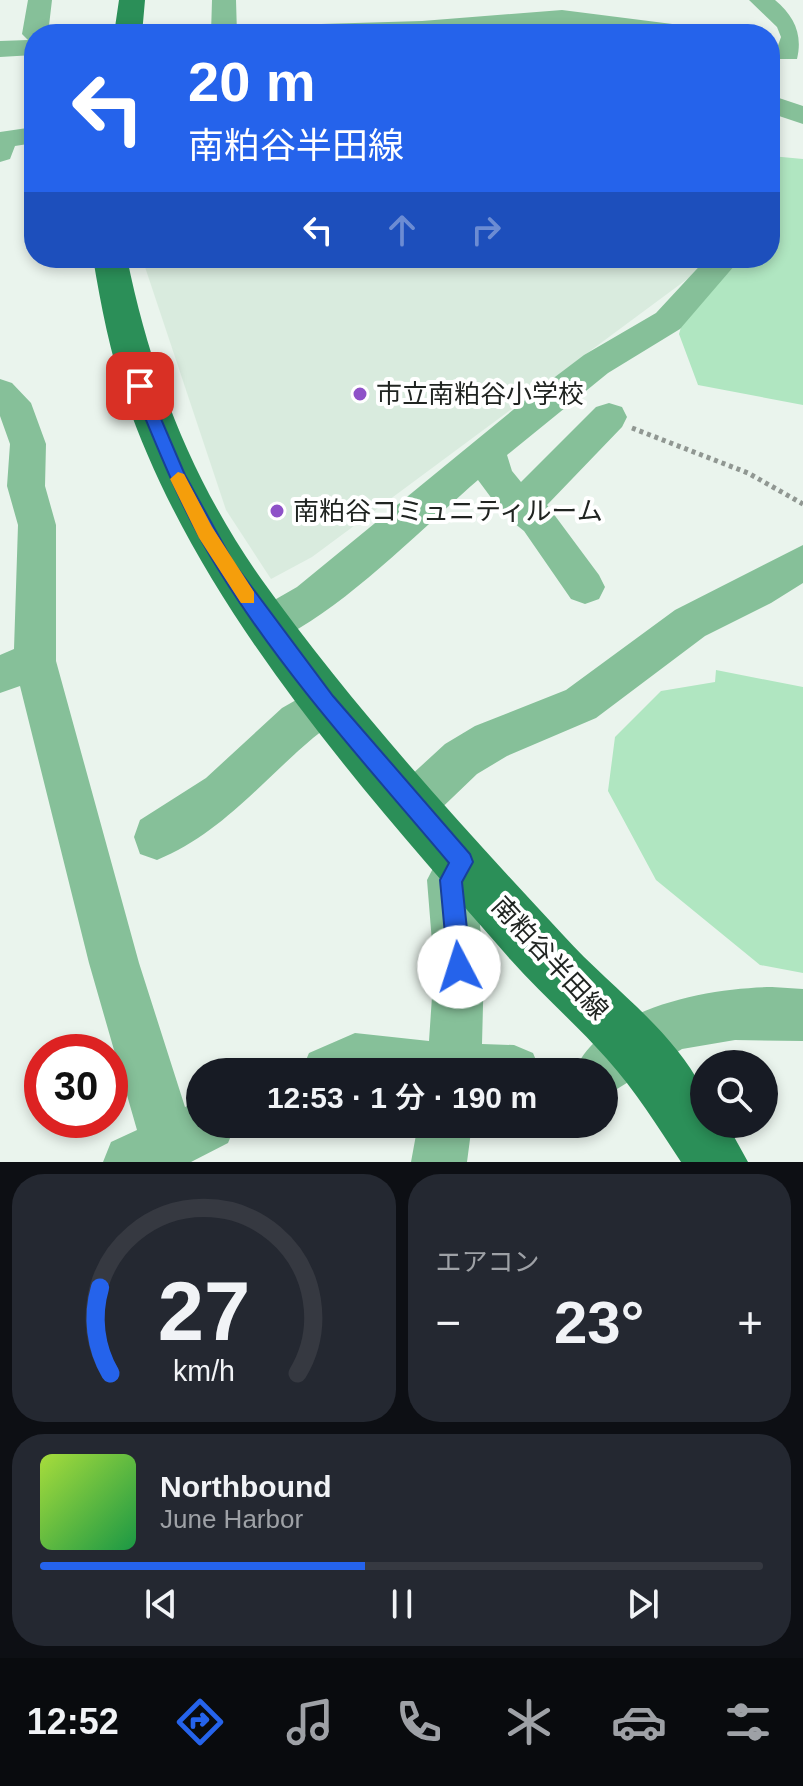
<!DOCTYPE html>
<html lang="ja">
<meta charset="utf-8">
<style>
body{margin:0;font-family:Arial,"Noto Sans JP",sans-serif;background:#242831;color:#f1f3f6;height:100vh;display:flex;flex-direction:column;font-size:30px;white-space:nowrap}
*{box-sizing:border-box;margin:0}
p{font-size:26px;color:#9ea1a6}
.icon{flex:none;width:44px;height:44px;fill:none;stroke:currentColor;stroke-width:2;stroke-linecap:round;stroke-linejoin:round}
.map{position:relative;height:1162px;overflow:hidden}
.side{display:flex;flex-direction:column;gap:12px;padding:12px;background:#0d0f14;flex:1}
.side>*{flex:none}
.hud{position:absolute;left:24px;top:24px;width:756px;height:244px;border-radius:32px;box-shadow:0 4px 12px #0003;background:#2563eb;color:#fff;overflow:hidden}
.fabs{position:absolute;left:690px;top:1050px;display:grid;gap:16px}
.fabs a{display:grid;place-items:center;width:88px;height:88px;border-radius:50%;background:#171b24;box-shadow:0 4px 12px #0003;font-size:40px}
.speed{position:absolute;left:24px;top:1034px;display:flex;gap:16px;font-size:40px;font-weight:700;text-align:center}
.speed>*{display:grid;place-content:center;width:104px;height:104px;border-radius:50%;background:#171b24;box-shadow:0 4px 12px #0003;line-height:1}
.speed .limit{border:12px solid #d22;background:#fff;color:#111}
.pin{position:absolute;display:grid;place-items:center;width:68px;height:68px;color:#fff;margin:-34px;border-radius:16px;box-shadow:0 4px 12px #0006}
.me{position:absolute;width:88px;margin:-44px;rotate:355deg;stroke-linejoin:round;filter:drop-shadow(0 0 6px #0008)}
.turn{display:flex;align-items:center;gap:28px;height:168px;padding:0 32px;font-size:36px}
.turn .icon{width:104px;height:104px;stroke-width:2.5}
.turn b{display:block;font-size:56px;line-height:68px}
.lanes{display:flex;align-items:center;height:76px;padding:0 32px;background:#0003;justify-content:center;gap:40px;direction:ltr}
.lanes .off{opacity:.35}
.big{font-size:60px;font-weight:600;line-height:1.1}
.side .widget{flex:1;display:flex;flex-direction:column;justify-content:center;gap:12px;min-width:0;padding:0 28px;border-radius:32px;background:#242831}
.side .dial{align-items:center;gap:0}
.dial svg{height:208px;overflow:visible;fill:none;stroke:#363941;stroke-width:7;stroke-linecap:round;text-anchor:middle}
.dial text{fill:#f1f3f6;stroke:none}
.song{display:flex;align-items:center;gap:24px}
.cover{width:96px;height:96px;border-radius:12px;background:linear-gradient(135deg,hsl(80 70% 55%),hsl(140 70% 35%))}
.played{height:8px;border-radius:4px;background:linear-gradient(90deg,#2563eb 45%,#363941 45%)}
.keys{display:flex;justify-content:space-around;direction:ltr}
.heat{display:flex;justify-content:space-between;align-items:center;font-size:44px;direction:ltr}
.side .tiles{flex:1;display:grid;gap:12px;grid-template-columns:1fr 1fr}
.widget:last-child{grid-column:span 2}
.trip{position:absolute;left:186px;top:1058px;width:432px;height:80px;border-radius:40px;background:#171b24;box-shadow:0 4px 12px #0003;font-weight:600;line-height:80px;text-align:center}
.menu{display:flex;height:128px;justify-content:space-around;align-items:center;background:#090b0e;color:#9ea1a6}
.menu .icon{width:56px;height:56px}
.menu .on{color:#2563eb}
.menu b{font-size:36px;color:#f1f3f6}
.map>svg:first-child{display:block}
.built{fill:#d9ebde}
.green{fill:#b0e6c1}
.lines{fill:none;stroke-linecap:round;stroke-linejoin:round}
.path{stroke:#909792;stroke-width:5;stroke-dasharray:4 4;stroke-linecap:butt}
.minor{fill:#86c099;fill-rule:evenodd}
.major{fill:#2b8f58;fill-rule:evenodd}
.route{fill:#2563eb;stroke:#184099;stroke-width:2}
.slow{fill:#f59e0b}
.poi-dot{fill:#8e52c8;stroke:#fff;stroke-width:3}
.labels{text-anchor:middle;dominant-baseline:central;stroke-width:8;stroke-linejoin:round;paint-order:stroke}
.poi-label{font-size:26px;fill:#202421;stroke:#fff;text-anchor:start}
.street-label{font-size:26px;fill:#202421;stroke:#fff}
</style>
<div class="map">
<svg width="803" height="1162" viewBox="0 0 803 1162">
<rect width="100%" height="100%" fill="#eaf4ed"/>
<path class="built" d="M 142,258 L 706,258 L 690,277 L 312,557 L 271,579 L 226,510 Z"/>
<path class="green" d="M 771,156 L 803,159 L 803,405 L 698,385 L 679,334 L 694,283 L 723,258 L 770,258 Z
M 716,670 L 803,687 L 803,973 L 760,965 L 656,880 L 608,791 L 615,737 L 661,691 L 715,682 Z"/>
<g class="lines">
<path class="path" d="M 632,428 L 748,473 L 803,504"/>
<path class="minor" d="M 28,0 L 52,0 L 48,34 L 34,34 L 34,55 L 0,57 L 0,41 L 28,40 L 22,34 Z
M 212,0 L 236,0 L 237,34 L 211,34 Z
M 749,0 L 775,0 C 794,16 803,34 797,59 L 779,59 L 775,54 L 781,37 L 777,27 Z
M 562,10 L 688,26 L 701,34 L 633,34 L 562,24 L 441,34 L 237,34 L 250,26 L 422,21 Z
M 770,95 L 803,106 L 803,124 L 770,113 Z
M 34,127 L 34,143 L 15,146 L 10,159 L 0,162 L 0,132 Z
M 707,258 L 741,258 L 680,329 L 608,373 L 507,455 L 512,471 L 521,482 L 596,407 L 609,403 L 622,407 L 627,417 L 622,427 L 547,505 L 599,575 L 605,587 L 599,599 L 585,604 L 571,599 L 524,531 L 504,515 L 478,480 C 422,528 333,620 267,644 L 252,639 L 246,626 L 252,613 L 297,587 L 535,392 L 584,355 L 656,313 Z
M 0,379 L 12,383 L 31,403 L 46,444 L 45,486 L 56,525 L 56,661 L 139,963 L 185,1107 L 200,1100 L 200,1124 L 236,1124 L 228,1143 L 191,1162 L 103,1162 L 111,1142 L 137,1130 L 89,963 L 20,686 L 0,693 L 0,655 L 14,649 L 18,525 L 7,486 L 10,444 L 0,416 Z
M 803,545 L 803,583 L 771,603 L 705,636 L 596,718 L 507,756 L 477,774 L 428,821 L 412,828 L 396,821 L 389,805 L 396,789 L 445,744 L 475,726 L 566,690 L 675,610 Z
M 326,683 L 341,689 L 348,703 C 340,720 328,726 313,738 C 262,781 221,834 157,860 L 140,854 L 134,837 L 140,820 L 206,778 L 282,708 Z
M 462,838 L 479,845 L 486,862 L 476,884 L 484,967 L 482,1044 L 514,1045 L 533,1053 L 541,1072 L 301,1072 L 309,1053 L 355,1033 L 429,1041 L 434,967 L 427,880 L 445,845 Z
M 772,987 L 803,989 L 803,1041 L 735,1040 L 682,1049 L 604,1097 L 604,1072 L 574,1072 C 601,1007 709,988 772,987 Z
M 418,1124 L 472,1124 L 467,1162 L 411,1162 Z"/>
<path class="major" d="M 119,0 L 145,0 L 142,34 L 114,34 Z
M 93,258 L 127,258 C 151,375 192,481 262,580 C 352,706 458,822 564,936 C 609,986 670,1027 702,1088 C 707,1097 704,1113 704,1124 L 727,1124 L 748,1162 L 681,1162 C 658,1127 635,1090 607,1059 C 576,1024 541,994 510,959 C 366,794 198,609 126,399 C 110,353 101,306 93,258 Z"/>
</g>
<path class="route" d="M 140,380 L 147,386 L 185,475 L 233,562 L 333,696 L 470,854 L 473,862 L 462,882 L 471,967 L 468,975 L 459,979 L 451,975 L 448,967 L 440,880 L 449,863 C 370,769 285,677 220,572 C 183,514 158,449 132,386 Z"/>
<path class="slow" d="M 178,472 L 184,474 L 212,527 L 254,592 L 254,603 L 241,603 L 199,538 L 170,479 Z"/>
<g class="poi-dot">
<circle cx="360" cy="394" r="8"/>
<circle cx="277" cy="511" r="8"/>
</g>
<g class="labels">
<g class="poi-label">
<text x="376" y="394">市立南粕谷小学校</text>
<text x="293" y="511">南粕谷コミュニティルーム</text>
</g>
<g class="street-label">
<text transform="translate(550 958) rotate(47)">南粕谷半田線</text>
</g>
</g>
</svg>
<div class="fabs">
<a><svg class="icon" aria-label="search" viewBox="0 0 24 24"><circle cx="10" cy="10" r="6"/><path d="M15 15l6 6"/></svg></a>
</div>
<div class="speed"><div class="limit">30</div></div>
<div class="pin" style="left:140px;top:386px;background:#d93025"><svg class="icon" aria-label="arrive" viewBox="0 0 24 24"><path d="M6 21V4h12l-3 4 3 4H6"/></svg></div>
<svg class="me" style="left:459px;top:967px" viewBox="-20 -20 40 40"><circle r="19" fill="#fff"/><path d="M0-13L10 11 0 6-10 11z" fill="#2563eb"/></svg>
<div class="trip">12:53 · 1 分 · 190 m</div>
<div class="hud">
<div class="turn"><svg class="icon" aria-label="left" viewBox="0 0 24 24"><path d="M17 20v-9H6M10 6l-5 5 5 5"/></svg><div><b>20 m</b>南粕谷半田線</div></div>
<div class="lanes"><svg class="icon" aria-label="left" viewBox="0 0 24 24"><path d="M17 20v-9H6M10 6l-5 5 5 5"/></svg><svg class="icon off" aria-label="ahead" viewBox="0 0 24 24"><path d="M12 20V5M6 11l6-6 6 6"/></svg><svg class="icon off" aria-label="right" viewBox="0 0 24 24"><path d="M7 20v-9h11M14 6l5 5-5 5"/></svg></div>
</div>
</div>
<section class="side">
<div class="tiles">
<div class="widget dial"><svg viewBox="0 0 100 80">
<path d="M14 69A42 42 0 1 1 86 69"/>
<path d="M14 69A42 42 0 0 1 10 36" stroke="#2563eb"/>
<text x="50" y="56" font-size="32" font-weight="700">27</text>
<text x="50" y="72" font-size="11">km/h</text>
</svg></div>
<div class="widget"><p>エアコン</p>
<div class="heat"><a>−</a><b class="big">23°</b><a>+</a></div>
</div>
<div class="widget">
<div class="song"><i class="cover"></i><div><b>Northbound</b><p>June Harbor</p></div></div>
<div class="played"></div>
<div class="keys"><svg class="icon" aria-label="previous" viewBox="0 0 24 24"><path d="M18 5L8 12l10 7zM5 5v14"/></svg><svg class="icon" aria-label="pause" viewBox="0 0 24 24"><path d="M8 5v14M16 5v14"/></svg><svg class="icon" aria-label="next" viewBox="0 0 24 24"><path d="M6 5l10 7-10 7zM19 5v14"/></svg></div>
</div>
</div>
</section>
<nav class="menu">
<b>12:52</b>
<svg class="icon on" aria-label="directions" viewBox="0 0 24 24"><path d="M12 3l9 9-9 9-9-9zM9 14v-3h6M13 9l2 2-2 2"/></svg>
<svg class="icon" aria-label="music" viewBox="0 0 24 24"><path d="M9 18V5l10-2v13"/><circle cx="6" cy="18" r="3"/><circle cx="16" cy="16" r="3"/></svg>
<svg class="icon" aria-label="phone" viewBox="0 0 24 24"><path d="M5 4h4l2 5-3 2q2 4 5 5l2-3 5 2v4C11 20 4 13 5 4z"/></svg>
<svg class="icon" aria-label="climate" viewBox="0 0 24 24"><path d="M12 3v18M4 7l16 10M4 17L20 7"/></svg>
<svg class="icon" aria-label="car" viewBox="0 0 24 24"><path d="M5 17H2v-5l4-1 3-4h7l3 4 3 1v5h-3M9 17h6M6 11h13"/><circle cx="7" cy="17" r="2"/><circle cx="17" cy="17" r="2"/></svg>
<svg class="icon" aria-label="filters" viewBox="0 0 24 24"><path d="M4 7h16M4 17h16"/><circle cx="9" cy="7" r="2"/><circle cx="15" cy="17" r="2"/></svg>
</nav>
